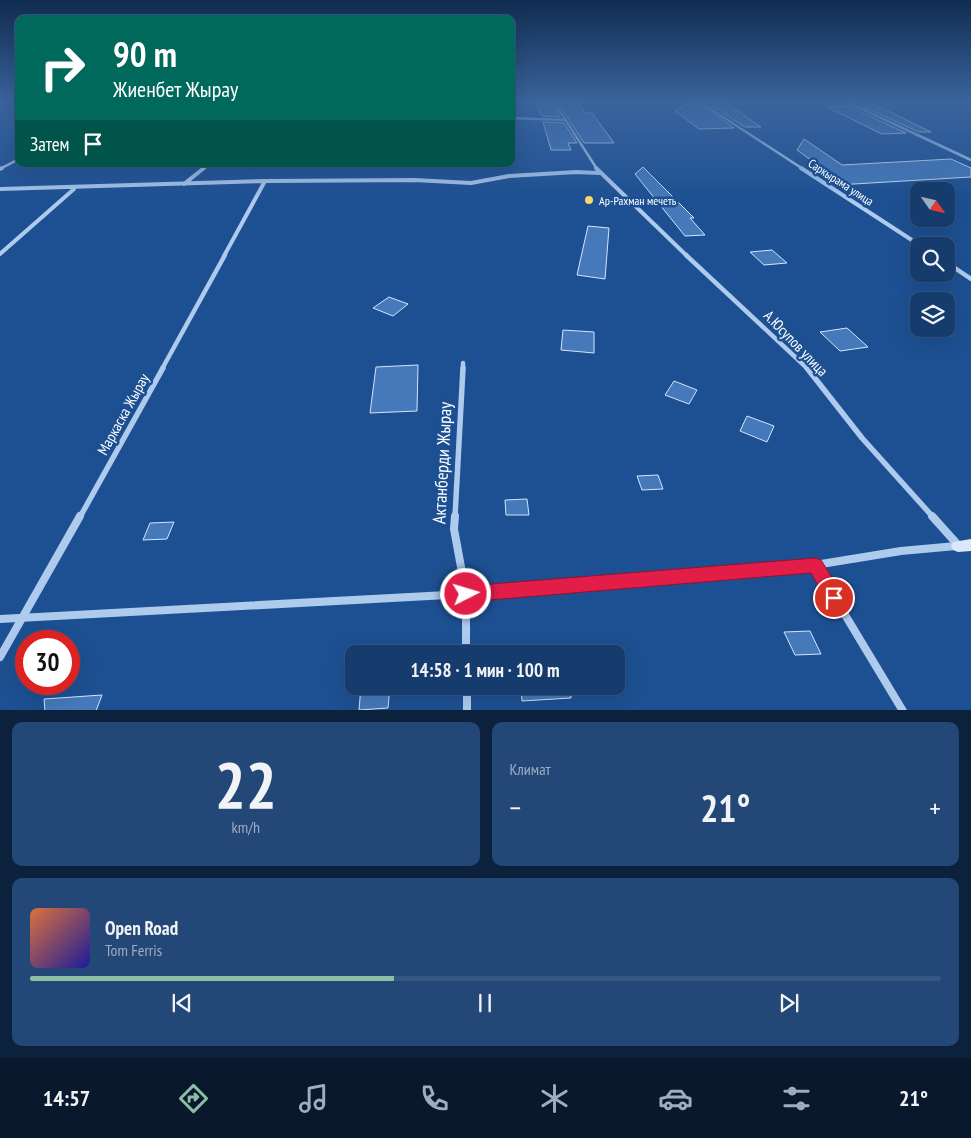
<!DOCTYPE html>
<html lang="ru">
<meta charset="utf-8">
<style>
body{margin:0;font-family:"PT Sans Narrow",sans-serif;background:#234776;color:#f1f3f6;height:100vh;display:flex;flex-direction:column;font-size:19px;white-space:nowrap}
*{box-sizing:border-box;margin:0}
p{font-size:16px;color:#9eadc2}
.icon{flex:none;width:28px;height:28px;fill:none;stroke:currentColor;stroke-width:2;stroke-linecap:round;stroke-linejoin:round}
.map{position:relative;height:710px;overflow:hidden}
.drawer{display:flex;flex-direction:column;gap:12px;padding:12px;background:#0c213c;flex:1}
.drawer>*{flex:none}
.hud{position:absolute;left:15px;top:15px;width:500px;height:152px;border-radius:10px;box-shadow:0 5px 20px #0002,0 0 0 1px #355681;background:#00695c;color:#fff;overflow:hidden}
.needle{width:32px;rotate:124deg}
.fabs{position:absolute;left:910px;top:182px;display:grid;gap:10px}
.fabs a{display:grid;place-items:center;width:45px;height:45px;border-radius:10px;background:#163c6e;box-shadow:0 5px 20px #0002,0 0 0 1px #355681;font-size:25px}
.speed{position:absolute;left:15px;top:630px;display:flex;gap:10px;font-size:25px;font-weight:700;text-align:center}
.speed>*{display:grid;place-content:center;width:65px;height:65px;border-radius:50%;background:#163c6e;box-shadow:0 5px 20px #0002,0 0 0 1px #355681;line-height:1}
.speed .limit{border:8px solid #d22;background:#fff;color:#111}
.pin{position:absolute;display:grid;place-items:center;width:42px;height:42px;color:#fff;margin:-21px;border:2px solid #fff;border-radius:50%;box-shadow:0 1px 5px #0007}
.me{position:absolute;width:55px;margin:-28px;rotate:85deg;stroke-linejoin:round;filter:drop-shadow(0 0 4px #0008)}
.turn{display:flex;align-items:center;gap:18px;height:105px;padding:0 15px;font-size:22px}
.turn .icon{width:65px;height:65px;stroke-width:2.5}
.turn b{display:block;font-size:35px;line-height:42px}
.then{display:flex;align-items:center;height:48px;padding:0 15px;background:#0003;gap:10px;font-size:19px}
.big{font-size:38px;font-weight:700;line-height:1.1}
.drawer .widget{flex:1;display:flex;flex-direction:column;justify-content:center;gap:8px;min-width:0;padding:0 18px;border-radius:10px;background:#234776}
.drawer .dial{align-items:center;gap:0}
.dial b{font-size:65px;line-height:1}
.song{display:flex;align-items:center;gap:15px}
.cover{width:60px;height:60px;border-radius:8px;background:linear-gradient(135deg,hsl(20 70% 55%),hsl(240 70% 35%))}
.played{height:5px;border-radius:2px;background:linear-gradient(90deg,#8abfa5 40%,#355681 40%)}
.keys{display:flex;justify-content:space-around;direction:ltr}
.heat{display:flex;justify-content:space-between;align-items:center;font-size:28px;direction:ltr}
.drawer .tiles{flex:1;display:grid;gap:12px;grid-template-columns:1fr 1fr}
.widget:last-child{grid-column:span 2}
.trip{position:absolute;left:345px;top:645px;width:280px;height:50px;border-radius:10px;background:#163c6e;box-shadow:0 5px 20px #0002,0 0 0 1px #355681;font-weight:700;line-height:50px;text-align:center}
.menu{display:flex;height:80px;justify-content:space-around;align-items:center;background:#09182c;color:#9eadc2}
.menu .icon{width:35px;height:35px}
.menu .selected{color:#8abfa5}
.menu b{font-size:22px;color:#f1f3f6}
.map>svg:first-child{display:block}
.building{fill:#4579b9;stroke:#d4e5fa}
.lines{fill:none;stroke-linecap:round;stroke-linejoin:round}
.street-far4{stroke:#aecbee;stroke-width:2.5}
.street-far3{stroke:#aecbee;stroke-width:4}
.street-far2{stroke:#aecbee;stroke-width:4.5}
.street-far1{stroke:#aecbee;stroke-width:5.5}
.street{stroke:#aecbee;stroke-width:8}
.secondary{fill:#dbe8fa;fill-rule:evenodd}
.route{fill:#e11d48;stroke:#92132f}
.poi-dot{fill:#fed46d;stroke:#1d5092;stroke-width:2}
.labels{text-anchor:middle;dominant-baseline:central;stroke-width:5;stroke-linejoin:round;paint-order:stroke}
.far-street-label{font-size:12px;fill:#fff;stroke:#1d5092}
.far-poi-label{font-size:12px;fill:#fff;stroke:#1d5092;text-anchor:start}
.street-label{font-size:15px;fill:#fff;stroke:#1d5092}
.near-street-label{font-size:18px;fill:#fff;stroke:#1d5092}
</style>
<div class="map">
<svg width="971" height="711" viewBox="0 0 971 711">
<rect width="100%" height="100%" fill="#1d5092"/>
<path class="building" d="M 578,102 L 585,113 L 592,113 L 614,143 L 584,143 L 558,103 Z
M 692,102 L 697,102 L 734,128 L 699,129 L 675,111 Z
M 706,102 L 725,102 L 761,127 L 745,127 Z
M 535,103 L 551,103 L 560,117 L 542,116 Z
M 876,105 L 931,132 L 919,132 L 862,106 Z
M 848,106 L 906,133 L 882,134 L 827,107 Z
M 543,122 L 564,123 L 577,143 L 568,143 L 571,150 L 551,150 Z
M 804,139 L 842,165 L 951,159 L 971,168 L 971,177 L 837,185 L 809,166 L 819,166 L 797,150 Z
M 643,167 L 694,218 L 690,218 L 705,235 L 685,236 L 635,174 Z
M 588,226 L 609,228 L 605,279 L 577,275 Z
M 772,250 L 787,263 L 764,265 L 750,252 Z
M 389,297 L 408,304 L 393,316 L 373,308 Z
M 847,328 L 868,347 L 840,351 L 820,332 Z
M 563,330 L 594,332 L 594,353 L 561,350 Z
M 418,365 L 417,411 L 370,413 L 376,367 Z
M 674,381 L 697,390 L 689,404 L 665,395 Z
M 747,416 L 774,426 L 767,442 L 740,431 Z
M 658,475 L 663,489 L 642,490 L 637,476 Z
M 527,499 L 529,515 L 506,515 L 505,500 Z
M 174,522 L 167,539 L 143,540 L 150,523 Z
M 810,631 L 821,654 L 795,655 L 784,632 Z
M 361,686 L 390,686 L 388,708 L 359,710 Z
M 521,686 L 571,686 L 571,698 L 522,701 Z
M 102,695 L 96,711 L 45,711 L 44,699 Z"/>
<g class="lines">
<path class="street-far4" d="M 554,102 L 597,169
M 700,102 L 803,169
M 847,102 L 971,160
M 511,118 L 565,120
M 0,169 L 19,159
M 203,169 L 209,164"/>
<path class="street-far3" d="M 596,168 L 687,256
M 801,168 L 921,246
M 0,169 L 2,168
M 184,184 L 204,168
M 0,189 L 265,181 L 415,180 L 471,183 L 509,176 L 576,172 L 599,173
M 0,254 L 74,189
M 224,256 L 265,181"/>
<path class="street-far2" d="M 686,255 L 808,369
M 946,262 L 971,279
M 162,369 L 225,255
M 463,369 L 463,363"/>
<path class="street-far1" d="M 807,368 L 862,438 L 933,517
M 80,517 L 163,368
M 455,517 L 463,368"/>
<path class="street" d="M 455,516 L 454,529 L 466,594 L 466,654
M 932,516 L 958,545
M 815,565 L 903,711
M 0,619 L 466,594 L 815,565 L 901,551 L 956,546
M 0,657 L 80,516
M 467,686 L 467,711"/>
<path class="secondary" d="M 971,539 L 971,551 L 958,552 L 953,550 L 951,546 L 953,542 Z"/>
</g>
<linearGradient id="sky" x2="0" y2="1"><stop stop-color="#102c50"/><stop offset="0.5" stop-color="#3a649d"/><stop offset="1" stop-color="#3a649d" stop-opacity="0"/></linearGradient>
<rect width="971" height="202" fill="url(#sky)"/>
<path class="route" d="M 815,558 L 821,560 L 841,592 L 843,598 L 841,603 L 834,606 L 828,603 L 811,573 L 466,602 L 460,599 L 457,594 L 460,588 L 466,586 Z"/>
<circle class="poi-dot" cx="589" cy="200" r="5"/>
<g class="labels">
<g class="far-street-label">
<text transform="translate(841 182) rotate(33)">Саркырама улица</text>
</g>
<g class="far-poi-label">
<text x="599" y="200">Ар-Рахман мечеть</text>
</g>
<g class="street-label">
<text transform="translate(796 343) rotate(46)">А.Юсупов улица</text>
<text transform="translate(123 414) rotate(-61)">Маркаска Жырау</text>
</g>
<g class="near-street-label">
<text transform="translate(442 463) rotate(-87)">Актанберди Жырау</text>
</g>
</g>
</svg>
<div class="fabs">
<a><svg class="needle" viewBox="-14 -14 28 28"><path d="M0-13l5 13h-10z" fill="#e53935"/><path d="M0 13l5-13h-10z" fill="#9eadc2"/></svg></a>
<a><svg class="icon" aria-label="search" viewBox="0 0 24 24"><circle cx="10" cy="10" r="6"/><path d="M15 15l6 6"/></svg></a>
<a><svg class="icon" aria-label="layers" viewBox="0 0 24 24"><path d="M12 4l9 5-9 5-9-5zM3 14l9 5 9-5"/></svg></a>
</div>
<div class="speed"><div class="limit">30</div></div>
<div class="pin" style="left:834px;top:598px;background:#d93025"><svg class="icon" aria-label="arrive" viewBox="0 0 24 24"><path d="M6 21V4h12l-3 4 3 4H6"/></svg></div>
<svg class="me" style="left:466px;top:594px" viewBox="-20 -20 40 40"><circle r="17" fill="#e11d48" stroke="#fff" stroke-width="3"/><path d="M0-11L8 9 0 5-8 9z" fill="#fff"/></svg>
<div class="trip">14:58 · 1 мин · 100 m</div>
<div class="hud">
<div class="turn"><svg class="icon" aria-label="right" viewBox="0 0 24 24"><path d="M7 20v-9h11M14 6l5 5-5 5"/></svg><div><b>90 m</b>Жиенбет Жырау</div></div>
<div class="then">Затем<svg class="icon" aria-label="arrive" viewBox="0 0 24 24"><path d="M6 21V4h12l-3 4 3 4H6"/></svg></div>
</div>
</div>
<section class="drawer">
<div class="tiles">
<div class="widget dial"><b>22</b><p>km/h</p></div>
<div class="widget"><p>Климат</p>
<div class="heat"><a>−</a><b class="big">21°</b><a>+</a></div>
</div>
<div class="widget">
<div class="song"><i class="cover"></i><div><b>Open Road</b><p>Tom Ferris</p></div></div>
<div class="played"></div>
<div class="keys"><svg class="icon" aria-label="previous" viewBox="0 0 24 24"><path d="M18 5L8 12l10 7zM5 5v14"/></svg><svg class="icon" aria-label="pause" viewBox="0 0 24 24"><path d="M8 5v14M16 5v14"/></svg><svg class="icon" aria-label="next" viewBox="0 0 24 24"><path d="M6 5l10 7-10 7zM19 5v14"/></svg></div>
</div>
</div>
</section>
<nav class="menu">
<b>14:57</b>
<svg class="icon selected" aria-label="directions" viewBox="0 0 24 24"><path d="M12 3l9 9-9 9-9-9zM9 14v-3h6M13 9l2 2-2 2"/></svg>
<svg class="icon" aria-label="music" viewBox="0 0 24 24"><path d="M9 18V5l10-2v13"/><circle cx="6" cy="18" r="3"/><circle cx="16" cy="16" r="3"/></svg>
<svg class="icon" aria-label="phone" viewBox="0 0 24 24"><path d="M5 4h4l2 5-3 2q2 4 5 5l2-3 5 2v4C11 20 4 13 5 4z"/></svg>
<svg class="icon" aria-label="climate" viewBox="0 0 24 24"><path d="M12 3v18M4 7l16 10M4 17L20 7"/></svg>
<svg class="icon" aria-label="car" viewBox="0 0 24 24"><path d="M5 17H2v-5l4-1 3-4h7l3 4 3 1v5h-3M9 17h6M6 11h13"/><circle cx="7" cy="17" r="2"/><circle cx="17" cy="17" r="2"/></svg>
<svg class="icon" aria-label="filters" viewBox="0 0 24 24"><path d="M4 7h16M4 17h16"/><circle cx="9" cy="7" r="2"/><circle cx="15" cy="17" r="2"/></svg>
<b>21°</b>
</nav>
